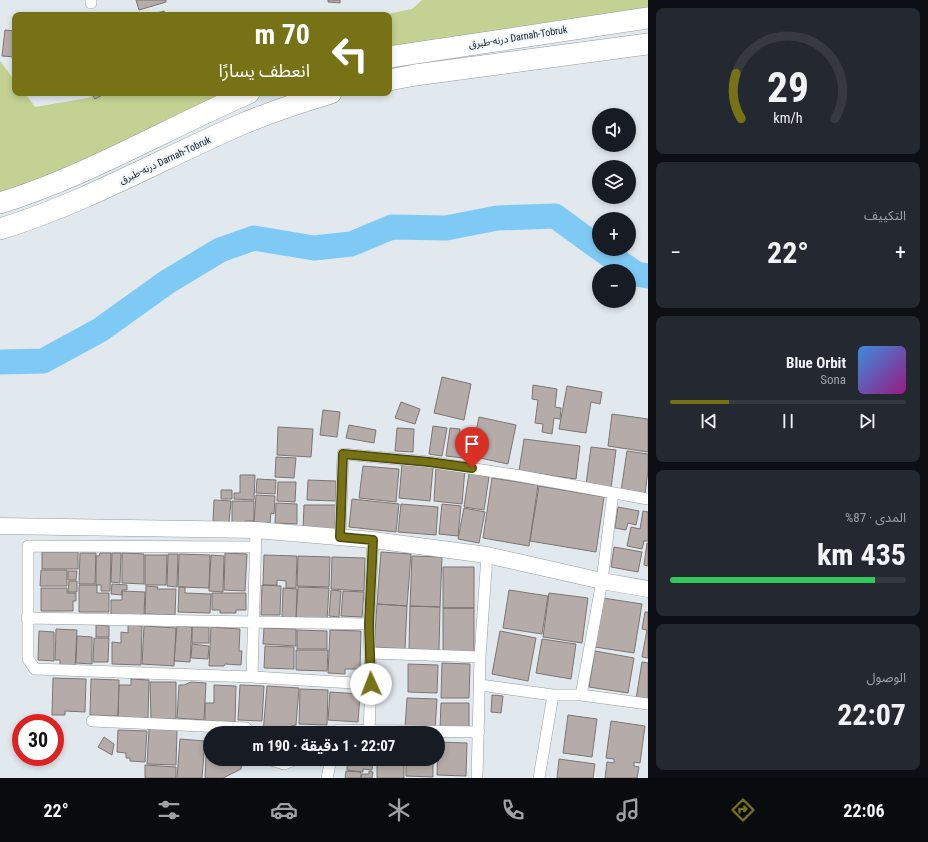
<!DOCTYPE html>
<html lang="ar">
<meta charset="utf-8">
<style>
body{margin:0;font-family:"Roboto Condensed","Noto Sans Arabic",sans-serif;background:#242831;color:#f1f3f6;direction:rtl;height:100vh;display:flex;flex-direction:column;font-size:15px;white-space:nowrap}
*{box-sizing:border-box;margin:0}
p{font-size:13px;color:#9ea1a6}
.icon{flex:none;width:22px;height:22px;fill:none;stroke:currentColor;stroke-width:2;stroke-linecap:round;stroke-linejoin:round}
.map{position:relative;flex:1;overflow:hidden;direction:ltr}
.side{display:flex;flex-direction:column;gap:8px;padding:8px;background:#0d0f14;width:280px}
.side>*{flex:none}
.banner{position:absolute;left:12px;top:12px;width:380px;height:84px;border-radius:8px;box-shadow:0 2px 6px #0003;direction:rtl;background:#767215;color:#fff;overflow:hidden}
.tools{position:absolute;left:592px;top:108px;display:grid;gap:8px}
.tools a{display:grid;place-items:center;width:44px;height:44px;border-radius:50%;background:#171b24;box-shadow:0 2px 6px #0003;font-size:20px}
.speed{position:absolute;left:12px;top:714px;display:flex;gap:8px;font-size:20px;font-weight:700;text-align:center}
.speed>*{display:grid;place-content:center;width:52px;height:52px;border-radius:50%;background:#171b24;box-shadow:0 2px 6px #0003;line-height:1}
.speed .limit{border:6px solid #d22;background:#fff;color:#111}
.pin{position:absolute;display:grid;place-items:center;width:34px;height:34px;color:#fff;margin:-41px -17px;border-radius:50% 50% 50% 0;rotate:-45deg;box-shadow:0 0 4px #0007}
.pin .icon{rotate:45deg}
.me{position:absolute;width:44px;margin:-22px;rotate:358deg;stroke-linejoin:round;filter:drop-shadow(0 0 3px #0008)}
.turn{display:flex;align-items:center;gap:14px;height:84px;padding:0 16px;font-size:18px}
.turn .icon{width:52px;height:52px;stroke-width:2.5}
.turn b{display:block;font-size:28px;line-height:34px}
.big{font-size:30px;font-weight:700;line-height:1.1}
.side .tile{flex:1;display:flex;flex-direction:column;justify-content:center;gap:6px;min-width:0;padding:0 14px;border-radius:8px;background:#242831}
.side .dial{align-items:center;gap:0}
.dial svg{height:104px;overflow:visible;fill:none;stroke:#363941;stroke-width:7;stroke-linecap:round;text-anchor:middle}
.dial text{fill:#f1f3f6;stroke:none}
.song{display:flex;align-items:center;gap:12px}
.cover{width:48px;height:48px;border-radius:6px;background:linear-gradient(135deg,hsl(210 70% 55%),hsl(310 70% 35%))}
.played{height:4px;border-radius:2px;background:linear-gradient(90deg,#767215 25%,#363941 25%)}
.keys{display:flex;justify-content:space-around;direction:ltr}
.heat{display:flex;justify-content:space-between;align-items:center;font-size:22px;direction:ltr}
.charge{height:6px;border-radius:3px;background:linear-gradient(90deg,#34c759 87%,#363941 0)}
.trip{position:absolute;left:203px;top:726px;width:242px;height:40px;border-radius:20px;background:#171b24;box-shadow:0 2px 6px #0003;font-weight:700;line-height:40px;text-align:center;direction:rtl}
.tab-bar{display:flex;height:64px;justify-content:space-around;align-items:center;background:#090b0e;color:#9ea1a6}
.tab-bar .icon{width:28px;height:28px}
.tab-bar .active{color:#767215}
.tab-bar b{font-size:18px;color:#f1f3f6}
main{display:flex;flex:1;min-height:0}
.map>svg:first-child{display:block}
.green{fill:#c3d292}
.lines{fill:none;stroke-linecap:round;stroke-linejoin:round}
.river{stroke:#7fcaf5;stroke-width:25}
.building{fill:#b5aca9;stroke:#7d7572}
.street-casing{stroke:#959ca1;stroke-width:12}
.secondary-casing{stroke:#959ca1;stroke-width:17}
.highway-casing{stroke:#959ca1;stroke-width:22}
.street{stroke:#fff;stroke-width:11}
.secondary{stroke:#fff;stroke-width:16}
.highway{stroke:#fff;stroke-width:21}
.route-casing{stroke:#4d4a0e;stroke-width:10}
.route{stroke:#767215;stroke-width:7}
.labels{text-anchor:middle;dominant-baseline:central;stroke-width:4;stroke-linejoin:round;paint-order:stroke}
.street-label{font-size:10px;fill:#1b1e20;stroke:#eef5fb}
</style>
<main>
<section class="side">
<div class="tile dial"><svg viewBox="0 0 100 80">
<path d="M14 69A42 42 0 1 1 86 69"/>
<path d="M14 69A42 42 0 0 1 10 34" stroke="#767215"/>
<text x="50" y="56" font-size="32" font-weight="700">29</text>
<text x="50" y="72" font-size="11">km/h</text>
</svg></div>
<div class="tile"><p>التكييف</p>
<div class="heat"><a>−</a><b class="big">22°</b><a>+</a></div>
</div>
<div class="tile">
<div class="song"><i class="cover"></i><div><b>Blue Orbit</b><p>Sona</p></div></div>
<div class="played"></div>
<div class="keys"><svg class="icon" aria-label="previous" viewBox="0 0 24 24"><path d="M18 5L8 12l10 7zM5 5v14"/></svg><svg class="icon" aria-label="pause" viewBox="0 0 24 24"><path d="M8 5v14M16 5v14"/></svg><svg class="icon" aria-label="next" viewBox="0 0 24 24"><path d="M6 5l10 7-10 7zM19 5v14"/></svg></div>
</div>
<div class="tile"><p>المدى · 87%</p><b class="big">435 km</b><div class="charge"></div></div>
<div class="tile"><p>الوصول</p><b class="big">22:07</b></div>
</section>
<div class="map">
<svg width="648" height="778" viewBox="0 0 648 778">
<rect width="100%" height="100%" fill="#e1e8ee"/>
<path class="green" d="M 422,0 L 648,0 L 648,8 L 389,51 L 389,15 L 382,15 L 412,9 Z
M 0,61 L 15,81 L 15,93 L 25,93 L 35,107 L 88,98 L 100,93 L 233,93 L 0,197 Z"/>
<g class="lines">
<path class="river" d="M 601,249 L 636,274 L 648,276
M 0,362 L 43,361 L 100,330 L 167,282 L 220,250 L 254,238 L 314,248 L 351,244 L 392,227 L 446,228 L 497,218 L 555,216 L 599,248"/>
</g>
<path class="building" d="M 136,0 L 166,0 L 166,2 L 139,10 Z
M 328,0 L 340,0 L 340,3 L 328,2 Z
M 164,11 L 166,15 L 149,15 Z
M 5,30 L 15,31 L 15,57 L 2,56 Z
M 91,93 L 106,93 L 95,99 Z
M 442,377 L 471,384 L 464,420 L 434,413 Z
M 533,385 L 557,389 L 555,407 L 561,408 L 560,419 L 554,418 L 552,434 L 542,432 L 543,424 L 535,423 L 538,400 L 532,399 Z
M 567,386 L 602,392 L 600,404 L 591,402 L 586,433 L 559,429 Z
M 401,402 L 420,409 L 415,424 L 395,418 Z
M 323,410 L 340,412 L 337,437 L 320,435 Z
M 612,414 L 648,419 L 648,452 L 608,446 Z
M 479,417 L 516,425 L 508,464 L 471,456 Z
M 349,425 L 376,430 L 374,443 L 346,438 Z
M 433,426 L 447,428 L 442,456 L 429,454 Z
M 278,427 L 313,429 L 311,457 L 277,455 Z
M 397,428 L 414,429 L 413,452 L 395,451 Z
M 450,428 L 460,429 L 458,446 L 465,447 L 463,458 L 446,456 Z
M 524,439 L 580,446 L 576,479 L 519,471 Z
M 591,447 L 616,450 L 611,488 L 586,484 Z
M 627,451 L 648,454 L 648,470 L 645,494 L 621,491 Z
M 276,457 L 296,458 L 294,478 L 275,477 Z
M 402,464 L 433,467 L 430,501 L 399,498 Z
M 363,466 L 399,469 L 396,502 L 359,498 Z
M 436,467 L 465,469 L 462,504 L 434,501 Z
M 469,473 L 489,477 L 484,510 L 464,507 Z
M 240,475 L 255,475 L 254,500 L 234,499 L 234,493 L 240,493 Z
M 492,478 L 538,485 L 529,546 L 483,538 Z
M 257,479 L 276,480 L 275,494 L 256,493 Z
M 308,480 L 336,481 L 336,501 L 307,500 Z
M 278,482 L 296,482 L 295,502 L 277,501 Z
M 539,486 L 604,497 L 596,552 L 530,541 Z
M 221,490 L 232,490 L 232,499 L 221,499 Z
M 256,495 L 275,496 L 274,514 L 271,513 L 270,523 L 254,522 Z
M 352,499 L 399,504 L 396,532 L 349,527 Z
M 214,500 L 231,501 L 229,522 L 213,521 Z
M 232,501 L 254,501 L 254,521 L 245,521 L 245,524 L 232,523 Z
M 276,503 L 297,504 L 297,524 L 275,523 Z
M 401,504 L 438,507 L 436,535 L 398,532 Z
M 442,504 L 461,506 L 458,536 L 439,534 Z
M 304,505 L 336,505 L 335,529 L 303,529 Z
M 618,507 L 639,511 L 636,525 L 628,523 L 626,530 L 615,528 Z
M 464,508 L 485,512 L 479,543 L 458,539 Z
M 643,511 L 648,512 L 648,541 L 644,541 L 642,549 L 627,546 L 631,527 L 640,529 Z
M 647,543 L 648,543 L 648,566 L 644,565 Z
M 614,547 L 642,552 L 638,572 L 611,567 Z
M 42,552 L 78,552 L 78,569 L 42,569 Z
M 381,552 L 411,554 L 407,606 L 377,604 Z
M 80,553 L 96,553 L 95,584 L 79,584 Z
M 100,553 L 111,553 L 110,591 L 101,591 L 101,585 L 96,585 L 96,556 L 99,556 Z
M 112,553 L 121,553 L 120,583 L 111,582 Z
M 122,553 L 144,554 L 144,584 L 122,583 Z
M 225,553 L 247,554 L 245,591 L 224,590 Z
M 168,554 L 178,554 L 177,587 L 167,586 Z
M 179,554 L 210,555 L 209,588 L 178,587 Z
M 145,555 L 167,555 L 166,585 L 145,585 Z
M 211,555 L 224,556 L 223,592 L 209,591 Z
M 264,555 L 297,556 L 296,588 L 286,588 L 286,581 L 277,580 L 277,585 L 263,585 Z
M 298,556 L 330,557 L 329,587 L 297,586 Z
M 412,556 L 442,557 L 440,607 L 410,606 Z
M 332,557 L 365,558 L 364,591 L 331,589 Z
M 443,567 L 474,567 L 474,608 L 443,608 Z
M 41,570 L 67,570 L 67,586 L 40,586 Z
M 68,571 L 77,571 L 76,580 L 68,580 Z
M 69,581 L 77,581 L 77,592 L 68,592 Z
M 112,584 L 127,585 L 127,590 L 122,590 L 122,595 L 111,594 Z
M 79,585 L 97,585 L 97,593 L 109,593 L 109,612 L 79,612 Z
M 262,585 L 281,586 L 280,615 L 261,615 Z
M 146,586 L 158,587 L 157,589 L 176,589 L 175,615 L 145,614 Z
M 179,587 L 185,587 L 185,593 L 211,594 L 210,613 L 178,612 Z
M 298,587 L 329,588 L 327,620 L 296,619 Z
M 41,588 L 67,588 L 67,593 L 76,593 L 76,601 L 73,601 L 73,611 L 41,611 Z
M 283,588 L 297,589 L 296,620 L 282,619 Z
M 331,590 L 341,591 L 339,617 L 329,616 Z
M 509,590 L 548,596 L 542,634 L 503,628 Z
M 122,591 L 145,592 L 144,616 L 111,615 L 111,600 L 122,600 Z
M 343,591 L 364,592 L 362,617 L 341,616 Z
M 212,593 L 246,593 L 246,610 L 236,610 L 236,613 L 220,613 L 220,610 L 212,610 Z
M 549,593 L 588,598 L 582,643 L 543,637 Z
M 603,598 L 642,604 L 634,653 L 595,647 Z
M 377,604 L 407,606 L 405,649 L 374,647 Z
M 410,606 L 440,607 L 439,650 L 409,649 Z
M 443,608 L 474,608 L 474,652 L 443,652 Z
M 645,612 L 648,612 L 648,658 L 642,657 L 647,630 L 642,629 Z
M 96,625 L 109,626 L 109,637 L 96,637 Z
M 128,625 L 142,626 L 141,665 L 112,664 L 112,642 L 121,643 L 121,632 L 128,633 Z
M 144,626 L 176,628 L 174,666 L 142,664 Z
M 177,626 L 192,627 L 190,662 L 174,661 Z
M 192,627 L 209,627 L 209,643 L 192,643 Z
M 211,627 L 240,629 L 239,651 L 242,651 L 241,665 L 225,664 L 224,666 L 209,666 Z
M 264,628 L 296,629 L 296,646 L 263,644 Z
M 56,629 L 77,630 L 75,668 L 60,667 L 60,660 L 55,660 Z
M 297,630 L 327,631 L 327,649 L 297,649 Z
M 330,630 L 361,631 L 360,669 L 345,669 L 345,674 L 328,673 Z
M 39,631 L 54,632 L 54,661 L 38,660 Z
M 500,631 L 536,638 L 528,681 L 492,674 Z
M 77,636 L 92,637 L 92,664 L 76,663 Z
M 94,638 L 109,638 L 108,662 L 93,662 Z
M 542,639 L 576,644 L 571,679 L 536,673 Z
M 192,644 L 209,646 L 208,659 L 191,658 Z
M 265,646 L 294,647 L 294,669 L 264,668 Z
M 296,650 L 328,650 L 327,671 L 296,670 Z
M 595,651 L 634,658 L 628,693 L 589,687 Z
M 642,662 L 648,663 L 648,701 L 636,699 Z
M 442,663 L 470,664 L 469,698 L 441,698 Z
M 408,664 L 438,665 L 437,693 L 408,692 Z
M 53,678 L 86,679 L 85,712 L 65,711 L 65,715 L 52,715 Z
M 91,679 L 119,680 L 118,716 L 90,715 Z
M 131,679 L 149,680 L 148,718 L 118,717 L 119,685 L 131,685 Z
M 150,682 L 176,682 L 176,719 L 151,719 Z
M 191,682 L 206,683 L 204,720 L 177,718 L 179,685 L 184,685 Z
M 214,685 L 236,686 L 235,722 L 205,721 L 205,703 L 214,703 Z
M 240,685 L 264,686 L 262,721 L 238,720 Z
M 267,686 L 299,688 L 296,725 L 291,726 L 290,733 L 263,733 Z
M 300,689 L 328,690 L 327,725 L 299,724 Z
M 330,692 L 360,694 L 358,722 L 328,720 Z
M 492,695 L 503,696 L 501,713 L 491,712 Z
M 407,698 L 437,699 L 435,730 L 405,728 Z
M 441,703 L 469,703 L 469,729 L 440,729 Z
M 568,715 L 597,719 L 592,757 L 563,753 Z
M 611,721 L 645,726 L 640,763 L 634,762 L 634,766 L 639,767 L 637,778 L 605,778 L 607,762 L 614,763 L 614,759 L 606,758 Z
M 149,729 L 177,730 L 176,765 L 147,764 Z
M 118,730 L 147,731 L 145,762 L 130,761 L 130,758 L 126,758 L 126,753 L 117,752 Z
M 207,734 L 210,734 L 210,759 L 242,759 L 241,769 L 223,778 L 205,778 Z
M 104,737 L 114,744 L 112,755 L 98,747 Z
M 180,739 L 205,741 L 202,778 L 177,778 Z
M 438,742 L 467,743 L 466,776 L 437,775 Z
M 345,759 L 362,759 L 362,762 L 345,761 Z
M 363,759 L 373,759 L 372,770 L 363,769 L 363,772 L 347,770 L 347,762 L 363,763 Z
M 377,759 L 404,759 L 404,778 L 377,778 Z
M 406,759 L 433,759 L 433,777 L 406,776 Z
M 559,759 L 595,764 L 593,778 L 557,778 Z
M 145,765 L 176,767 L 176,778 L 145,778 Z
M 346,771 L 361,772 L 361,778 L 345,778 Z
M 369,771 L 373,772 L 372,778 L 361,778 L 362,774 L 369,774 Z"/>
<g class="lines">
<g class="street-casing">
<path id="street" d="M 91,3 L 91,0
M 340,537 L 343,454 L 429,462 L 515,475 L 648,499
M 256,547 L 28,546 L 28,659 L 35,669 L 252,677 L 371,684
M 27,618 L 369,624
M 370,653 L 480,657
M 252,677 L 256,530
M 480,685 L 553,695 L 581,695 L 648,704
M 581,695 L 602,581 L 613,493
M 92,721 L 246,728 L 250,733
M 369,730 L 371,684 L 369,624 L 373,540
M 334,733 L 338,730 L 479,732
M 268,759 L 284,764 L 297,759
M 327,778 L 331,759
M 477,778 L 480,657 L 487,555
M 539,778 L 553,695"/>
</g>
<g class="secondary-casing">
<path id="secondary" d="M 0,526 L 256,530 L 373,540 L 487,555 L 602,581 L 648,589"/>
</g>
<g class="highway-casing">
<path id="highway" d="M 389,57 L 648,18
M 389,80 L 415,75 L 648,44
M 0,203 C 87,176 166,129 249,93
M 0,229 C 85,203 161,159 242,124 C 271,112 301,102 331,93"/>
</g>
<use href="#street" class="street"/>
<use href="#secondary" class="secondary"/>
<use href="#highway" class="highway"/>
</g>
<g class="lines">
<g class="route-casing">
<path id="route" d="M 371,684 L 369,624 L 373,540 L 340,537 L 343,454 L 429,462 L 472,468"/>
</g>
<use href="#route" class="route"/>
</g>
<g class="labels">
<g class="street-label">
<text transform="translate(518 37) rotate(-9)">درنه-طبرق Darnah-Tobruk</text>
<text transform="translate(165 160) rotate(-25)">درنه-طبرق Darnah-Tobruk</text>
</g>
</g>
</svg>
<div class="tools">
<a><svg class="icon" aria-label="sound" viewBox="0 0 24 24"><path d="M4 9h4l5-4v14l-5-4H4zM17 9q2 3 0 6"/></svg></a>
<a><svg class="icon" aria-label="layers" viewBox="0 0 24 24"><path d="M12 4l9 5-9 5-9-5zM3 14l9 5 9-5"/></svg></a>
<a>+</a>
<a>−</a>
</div>
<div class="speed"><div class="limit">30</div></div>
<div class="pin" style="left:472px;top:468px;background:#d93025"><svg class="icon" aria-label="arrive" viewBox="0 0 24 24"><path d="M6 21V4h12l-3 4 3 4H6"/></svg></div>
<svg class="me" style="left:371px;top:684px" viewBox="-20 -20 40 40"><circle r="19" fill="#fff"/><path d="M0-13L10 11 0 6-10 11z" fill="#767215"/></svg>
<div class="trip">22:07 · 1 دقيقة · 190 m</div>
<div class="banner">
<div class="turn"><svg class="icon" aria-label="left" viewBox="0 0 24 24"><path d="M17 20v-9H6M10 6l-5 5 5 5"/></svg><div><b>70 m</b>انعطف يسارًا</div></div>
</div>
</div>
</main>
<nav class="tab-bar">
<b>22:06</b>
<svg class="icon active" aria-label="directions" viewBox="0 0 24 24"><path d="M12 3l9 9-9 9-9-9zM9 14v-3h6M13 9l2 2-2 2"/></svg>
<svg class="icon" aria-label="music" viewBox="0 0 24 24"><path d="M9 18V5l10-2v13"/><circle cx="6" cy="18" r="3"/><circle cx="16" cy="16" r="3"/></svg>
<svg class="icon" aria-label="phone" viewBox="0 0 24 24"><path d="M5 4h4l2 5-3 2q2 4 5 5l2-3 5 2v4C11 20 4 13 5 4z"/></svg>
<svg class="icon" aria-label="climate" viewBox="0 0 24 24"><path d="M12 3v18M4 7l16 10M4 17L20 7"/></svg>
<svg class="icon" aria-label="car" viewBox="0 0 24 24"><path d="M5 17H2v-5l4-1 3-4h7l3 4 3 1v5h-3M9 17h6M6 11h13"/><circle cx="7" cy="17" r="2"/><circle cx="17" cy="17" r="2"/></svg>
<svg class="icon" aria-label="filters" viewBox="0 0 24 24"><path d="M4 7h16M4 17h16"/><circle cx="9" cy="7" r="2"/><circle cx="15" cy="17" r="2"/></svg>
<b>22°</b>
</nav>
